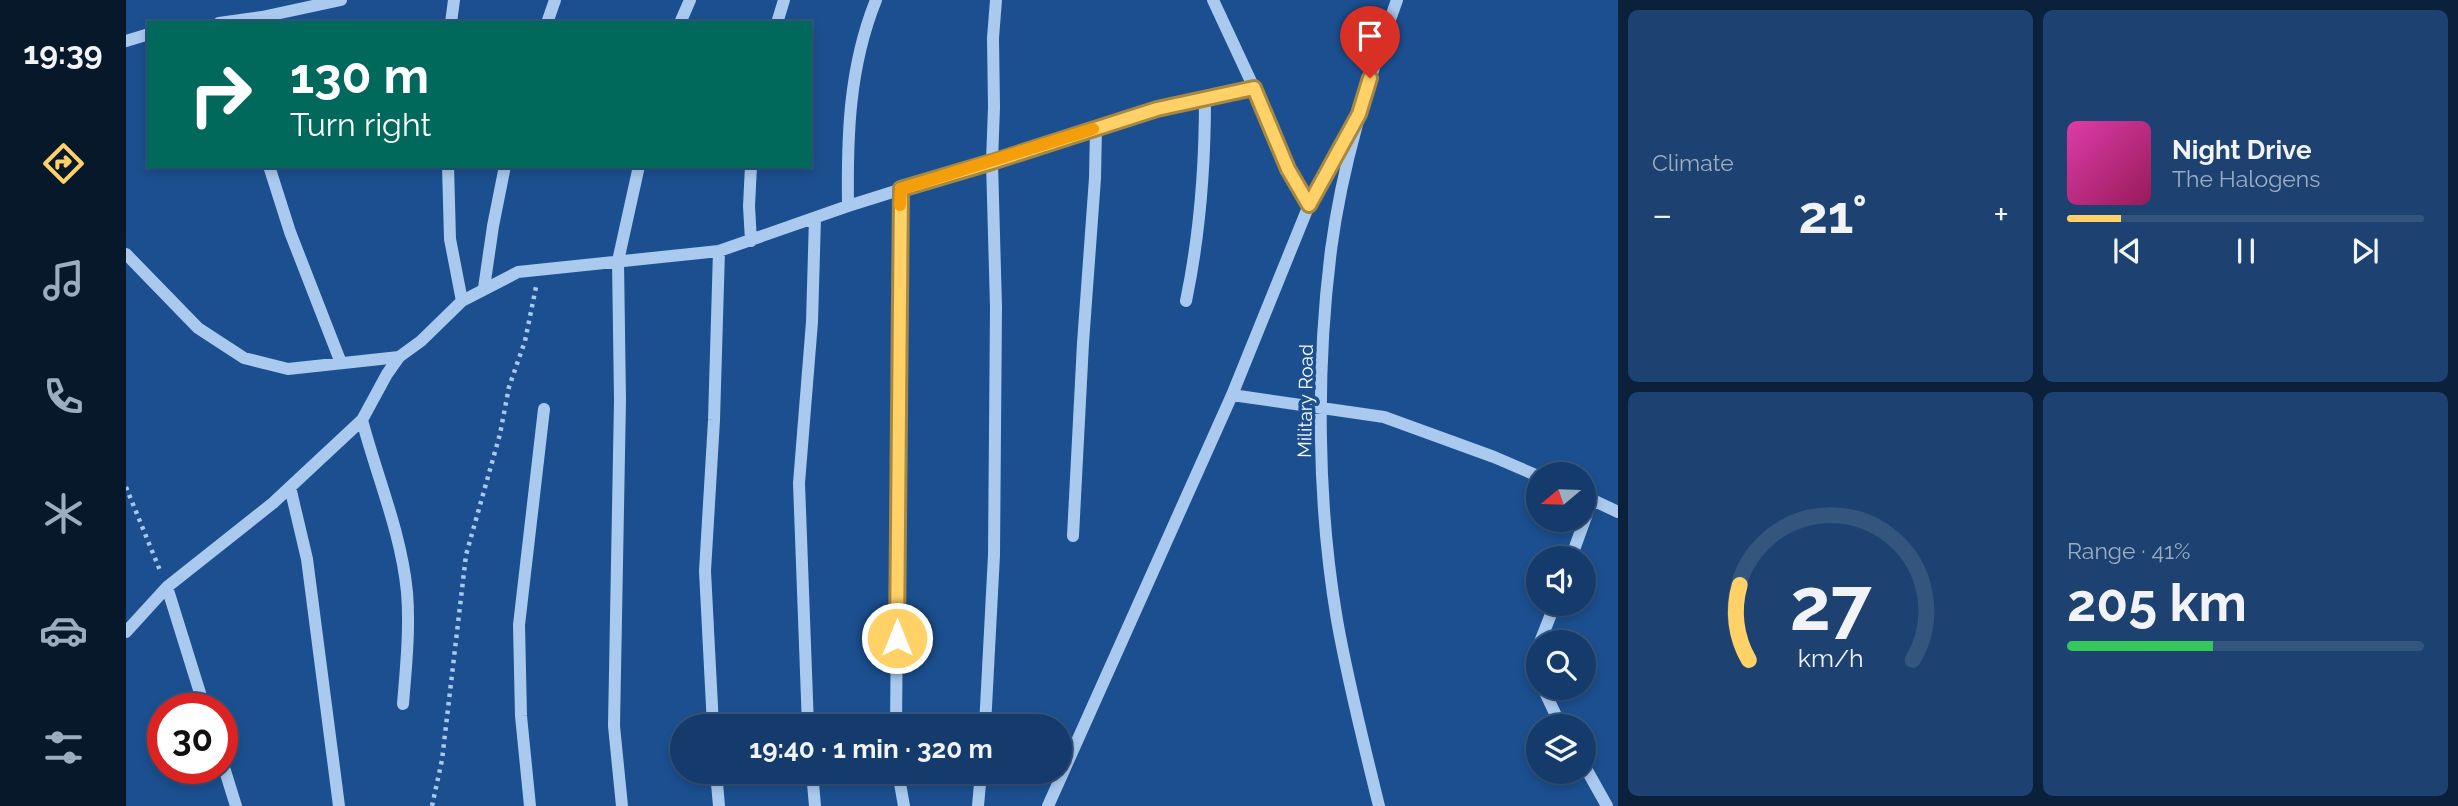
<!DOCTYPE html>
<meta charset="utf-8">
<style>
body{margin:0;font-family:Raleway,sans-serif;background:#1d4271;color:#f1f3f6;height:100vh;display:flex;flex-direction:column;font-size:26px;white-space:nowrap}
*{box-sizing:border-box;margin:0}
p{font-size:23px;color:#9dadc1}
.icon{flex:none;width:38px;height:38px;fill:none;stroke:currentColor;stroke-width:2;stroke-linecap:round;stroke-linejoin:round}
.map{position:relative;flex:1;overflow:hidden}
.drawer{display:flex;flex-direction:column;gap:10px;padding:10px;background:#0b203b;width:840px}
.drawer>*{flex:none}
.hud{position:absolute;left:21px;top:21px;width:665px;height:147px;border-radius:0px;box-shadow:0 4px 10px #0003,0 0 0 2px #33557e;background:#00695c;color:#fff;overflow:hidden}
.needle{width:46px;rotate:251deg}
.fabs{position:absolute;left:1400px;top:462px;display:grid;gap:14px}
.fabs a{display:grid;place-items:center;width:70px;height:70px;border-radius:50%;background:#143b6b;box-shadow:0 4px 10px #0003,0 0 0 2px #33557e;font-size:35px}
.speed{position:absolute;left:21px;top:693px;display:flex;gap:14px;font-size:35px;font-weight:700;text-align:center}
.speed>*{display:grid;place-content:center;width:91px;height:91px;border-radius:50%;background:#143b6b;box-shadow:0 4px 10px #0003,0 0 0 2px #33557e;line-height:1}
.speed .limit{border:10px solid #d22;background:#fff;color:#111}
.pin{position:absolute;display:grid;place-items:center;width:60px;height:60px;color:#fff;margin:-72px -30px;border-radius:50% 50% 50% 0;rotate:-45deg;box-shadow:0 0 7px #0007}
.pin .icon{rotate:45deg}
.me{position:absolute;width:77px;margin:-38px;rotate:0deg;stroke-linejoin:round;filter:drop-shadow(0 0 5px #0008)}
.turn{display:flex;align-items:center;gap:24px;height:147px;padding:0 28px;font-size:32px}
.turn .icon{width:91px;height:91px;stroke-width:2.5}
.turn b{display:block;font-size:49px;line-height:60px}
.big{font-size:52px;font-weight:700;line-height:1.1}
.drawer .tile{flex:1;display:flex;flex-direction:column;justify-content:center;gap:10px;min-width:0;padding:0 24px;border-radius:10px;background:#1d4271}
.drawer .dial{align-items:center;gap:0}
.dial svg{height:182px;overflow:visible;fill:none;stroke:#33557e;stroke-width:7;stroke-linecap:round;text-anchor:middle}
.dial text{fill:#f1f3f6;stroke:none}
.song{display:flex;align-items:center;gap:21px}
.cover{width:84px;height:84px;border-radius:10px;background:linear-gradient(135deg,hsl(320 70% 55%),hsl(330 70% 35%))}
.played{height:7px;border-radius:4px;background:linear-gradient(90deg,#ffd166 15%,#33557e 15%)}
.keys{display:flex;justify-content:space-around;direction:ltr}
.heat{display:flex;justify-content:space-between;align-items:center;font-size:38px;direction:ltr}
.charge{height:10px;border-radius:5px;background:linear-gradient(90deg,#34c759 41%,#33557e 0)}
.drawer .tiles{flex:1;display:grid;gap:10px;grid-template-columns:repeat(2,1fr)}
.trip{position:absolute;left:544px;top:714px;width:402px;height:70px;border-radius:35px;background:#143b6b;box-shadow:0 4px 10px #0003,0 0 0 2px #33557e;font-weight:700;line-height:70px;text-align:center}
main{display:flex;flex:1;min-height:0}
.tab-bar{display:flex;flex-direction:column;width:126px;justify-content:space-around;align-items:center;background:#08182b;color:#9dadc1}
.tab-bar .icon{width:49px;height:49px}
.tab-bar .selected{color:#ffd166}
.tab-bar b{font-size:32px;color:#f1f3f6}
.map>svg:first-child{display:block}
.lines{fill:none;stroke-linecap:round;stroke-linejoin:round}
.path{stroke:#a9c9ee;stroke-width:4.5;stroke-dasharray:3.5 5;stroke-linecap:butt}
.minor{stroke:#a9c9ee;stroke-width:12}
.route-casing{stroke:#a68842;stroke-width:18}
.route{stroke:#ffd166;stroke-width:12}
.slow{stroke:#f59e0b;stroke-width:12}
.labels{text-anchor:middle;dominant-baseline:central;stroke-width:7;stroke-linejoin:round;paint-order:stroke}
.street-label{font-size:19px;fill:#fff;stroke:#1b4f8f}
</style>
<main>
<nav class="tab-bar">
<b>19:39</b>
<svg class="icon selected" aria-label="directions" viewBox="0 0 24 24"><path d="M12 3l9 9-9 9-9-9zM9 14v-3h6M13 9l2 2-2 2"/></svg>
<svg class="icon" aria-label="music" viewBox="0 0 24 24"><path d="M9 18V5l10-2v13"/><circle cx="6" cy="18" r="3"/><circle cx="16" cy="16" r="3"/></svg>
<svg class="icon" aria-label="phone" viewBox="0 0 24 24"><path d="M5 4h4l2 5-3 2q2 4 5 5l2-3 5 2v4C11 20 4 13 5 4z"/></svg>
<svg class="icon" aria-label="climate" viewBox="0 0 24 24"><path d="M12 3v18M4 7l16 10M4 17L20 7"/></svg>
<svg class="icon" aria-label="car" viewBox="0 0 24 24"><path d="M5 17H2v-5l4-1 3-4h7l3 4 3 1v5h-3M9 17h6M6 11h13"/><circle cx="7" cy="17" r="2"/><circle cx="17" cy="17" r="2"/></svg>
<svg class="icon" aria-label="filters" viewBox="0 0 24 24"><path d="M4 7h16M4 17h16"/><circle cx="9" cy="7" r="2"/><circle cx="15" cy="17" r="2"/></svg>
</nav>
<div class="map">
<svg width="1492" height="806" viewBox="0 0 1492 806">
<rect width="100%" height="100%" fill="#1b4f8f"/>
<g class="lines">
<path class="path" d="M 0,487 L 35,573
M 306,806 L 316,760 L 340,555 L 374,434 L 383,387 L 399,341 L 410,287"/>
<path class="minor" d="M 1087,0 L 1128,88 L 1162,169 L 1183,205
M 93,23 L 136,17 L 215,0
M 325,23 L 328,0
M 421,23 L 429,0
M 554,23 L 564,0
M 651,23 L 658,0
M 0,41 L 23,34
M 143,166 L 164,232 L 215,363
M 322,166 L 324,239 L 336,301
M 722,206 C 721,135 723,67 750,0
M 625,241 L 623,206 L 625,166
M 0,254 L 72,328 L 118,358 L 162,369 L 273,357
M 358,288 L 367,226 L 379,166
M 1060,301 C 1074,234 1079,167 1079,99
M 1106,395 L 1258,417 L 1368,457 L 1412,476
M 236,420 L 261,374 L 273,357 L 295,341 L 336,301 L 392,272 L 593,251 L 722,206 L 1031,109 L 1128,88
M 164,487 L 181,559 L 213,806
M 1458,496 L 1492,512
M 947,536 L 957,343 L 969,178 L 970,128
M 1445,558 L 1466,500
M 0,632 L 41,587
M 1414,642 L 1429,604
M 1412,652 L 1410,660 L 1412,675
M 1417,688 L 1435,726
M 79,709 L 41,587 L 147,503 L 236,420 C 251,477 275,532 281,592 C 284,629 280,667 277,704
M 587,726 L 579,571 L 588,420 L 593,251
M 682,726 L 673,483 L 686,322 L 689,218
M 770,726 L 775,189
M 859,726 L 868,555 L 870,307 L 866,162 L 868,107 L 867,38 L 870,0
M 96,761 L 110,806
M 1458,765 L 1481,806
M 590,772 L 593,806
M 686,772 L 689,806
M 772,772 L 778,806
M 404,806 L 395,716 L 393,625 L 418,409
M 496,806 L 488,726 L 494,400 L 492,261 L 513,166
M 852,806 L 855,772
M 922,806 L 1106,395 L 1183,205 L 1226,127
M 1253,806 C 1238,745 1222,682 1211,620 C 1191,502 1190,369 1205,250 C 1216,165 1242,81 1271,0"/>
</g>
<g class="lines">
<g class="route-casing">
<path id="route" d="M 771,638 L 775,189 L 866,162 L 1031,109 L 1128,88 L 1162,169 L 1183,205 L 1233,114 L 1244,78"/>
</g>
<use href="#route" class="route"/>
<path class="slow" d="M 774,205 L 775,189 L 967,129"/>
</g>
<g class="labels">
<g class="street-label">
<text transform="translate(1179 401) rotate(-89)">Military Road</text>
</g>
</g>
</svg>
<div class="fabs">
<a><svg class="needle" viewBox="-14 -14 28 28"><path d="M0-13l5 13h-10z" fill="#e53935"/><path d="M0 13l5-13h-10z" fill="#9dadc1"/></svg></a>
<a><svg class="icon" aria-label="sound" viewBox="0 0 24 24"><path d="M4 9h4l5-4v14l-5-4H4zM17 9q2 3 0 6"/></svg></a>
<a><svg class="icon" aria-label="search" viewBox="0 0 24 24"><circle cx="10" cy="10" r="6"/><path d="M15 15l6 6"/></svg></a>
<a><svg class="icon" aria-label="layers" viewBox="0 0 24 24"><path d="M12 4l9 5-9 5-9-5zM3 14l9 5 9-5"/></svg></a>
</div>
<div class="speed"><div class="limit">30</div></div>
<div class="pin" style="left:1244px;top:78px;background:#d93025"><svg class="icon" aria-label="arrive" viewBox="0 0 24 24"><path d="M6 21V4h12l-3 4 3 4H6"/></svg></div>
<svg class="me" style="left:771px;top:638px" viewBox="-20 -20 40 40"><circle r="17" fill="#ffd166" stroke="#fff" stroke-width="3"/><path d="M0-11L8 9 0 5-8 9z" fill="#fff"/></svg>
<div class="trip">19:40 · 1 min · 320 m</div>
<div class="hud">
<div class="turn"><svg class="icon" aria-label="right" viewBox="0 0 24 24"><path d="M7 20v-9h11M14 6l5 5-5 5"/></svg><div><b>130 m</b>Turn right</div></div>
</div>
</div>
<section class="drawer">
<div class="tiles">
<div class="tile"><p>Climate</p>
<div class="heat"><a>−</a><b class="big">21°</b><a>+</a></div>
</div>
<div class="tile">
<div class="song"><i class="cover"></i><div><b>Night Drive</b><p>The Halogens</p></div></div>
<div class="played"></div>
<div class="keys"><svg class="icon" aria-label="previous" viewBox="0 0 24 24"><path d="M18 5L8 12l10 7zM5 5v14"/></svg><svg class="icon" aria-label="pause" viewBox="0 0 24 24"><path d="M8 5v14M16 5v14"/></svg><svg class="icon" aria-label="next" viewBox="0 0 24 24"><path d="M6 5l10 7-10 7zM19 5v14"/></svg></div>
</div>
<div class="tile dial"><svg viewBox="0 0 100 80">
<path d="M14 69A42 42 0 1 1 86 69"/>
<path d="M14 69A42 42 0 0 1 10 36" stroke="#ffd166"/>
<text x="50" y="56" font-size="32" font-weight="700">27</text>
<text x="50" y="72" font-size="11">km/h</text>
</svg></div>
<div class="tile"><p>Range · 41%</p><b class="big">205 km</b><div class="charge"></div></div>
</div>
</section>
</main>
